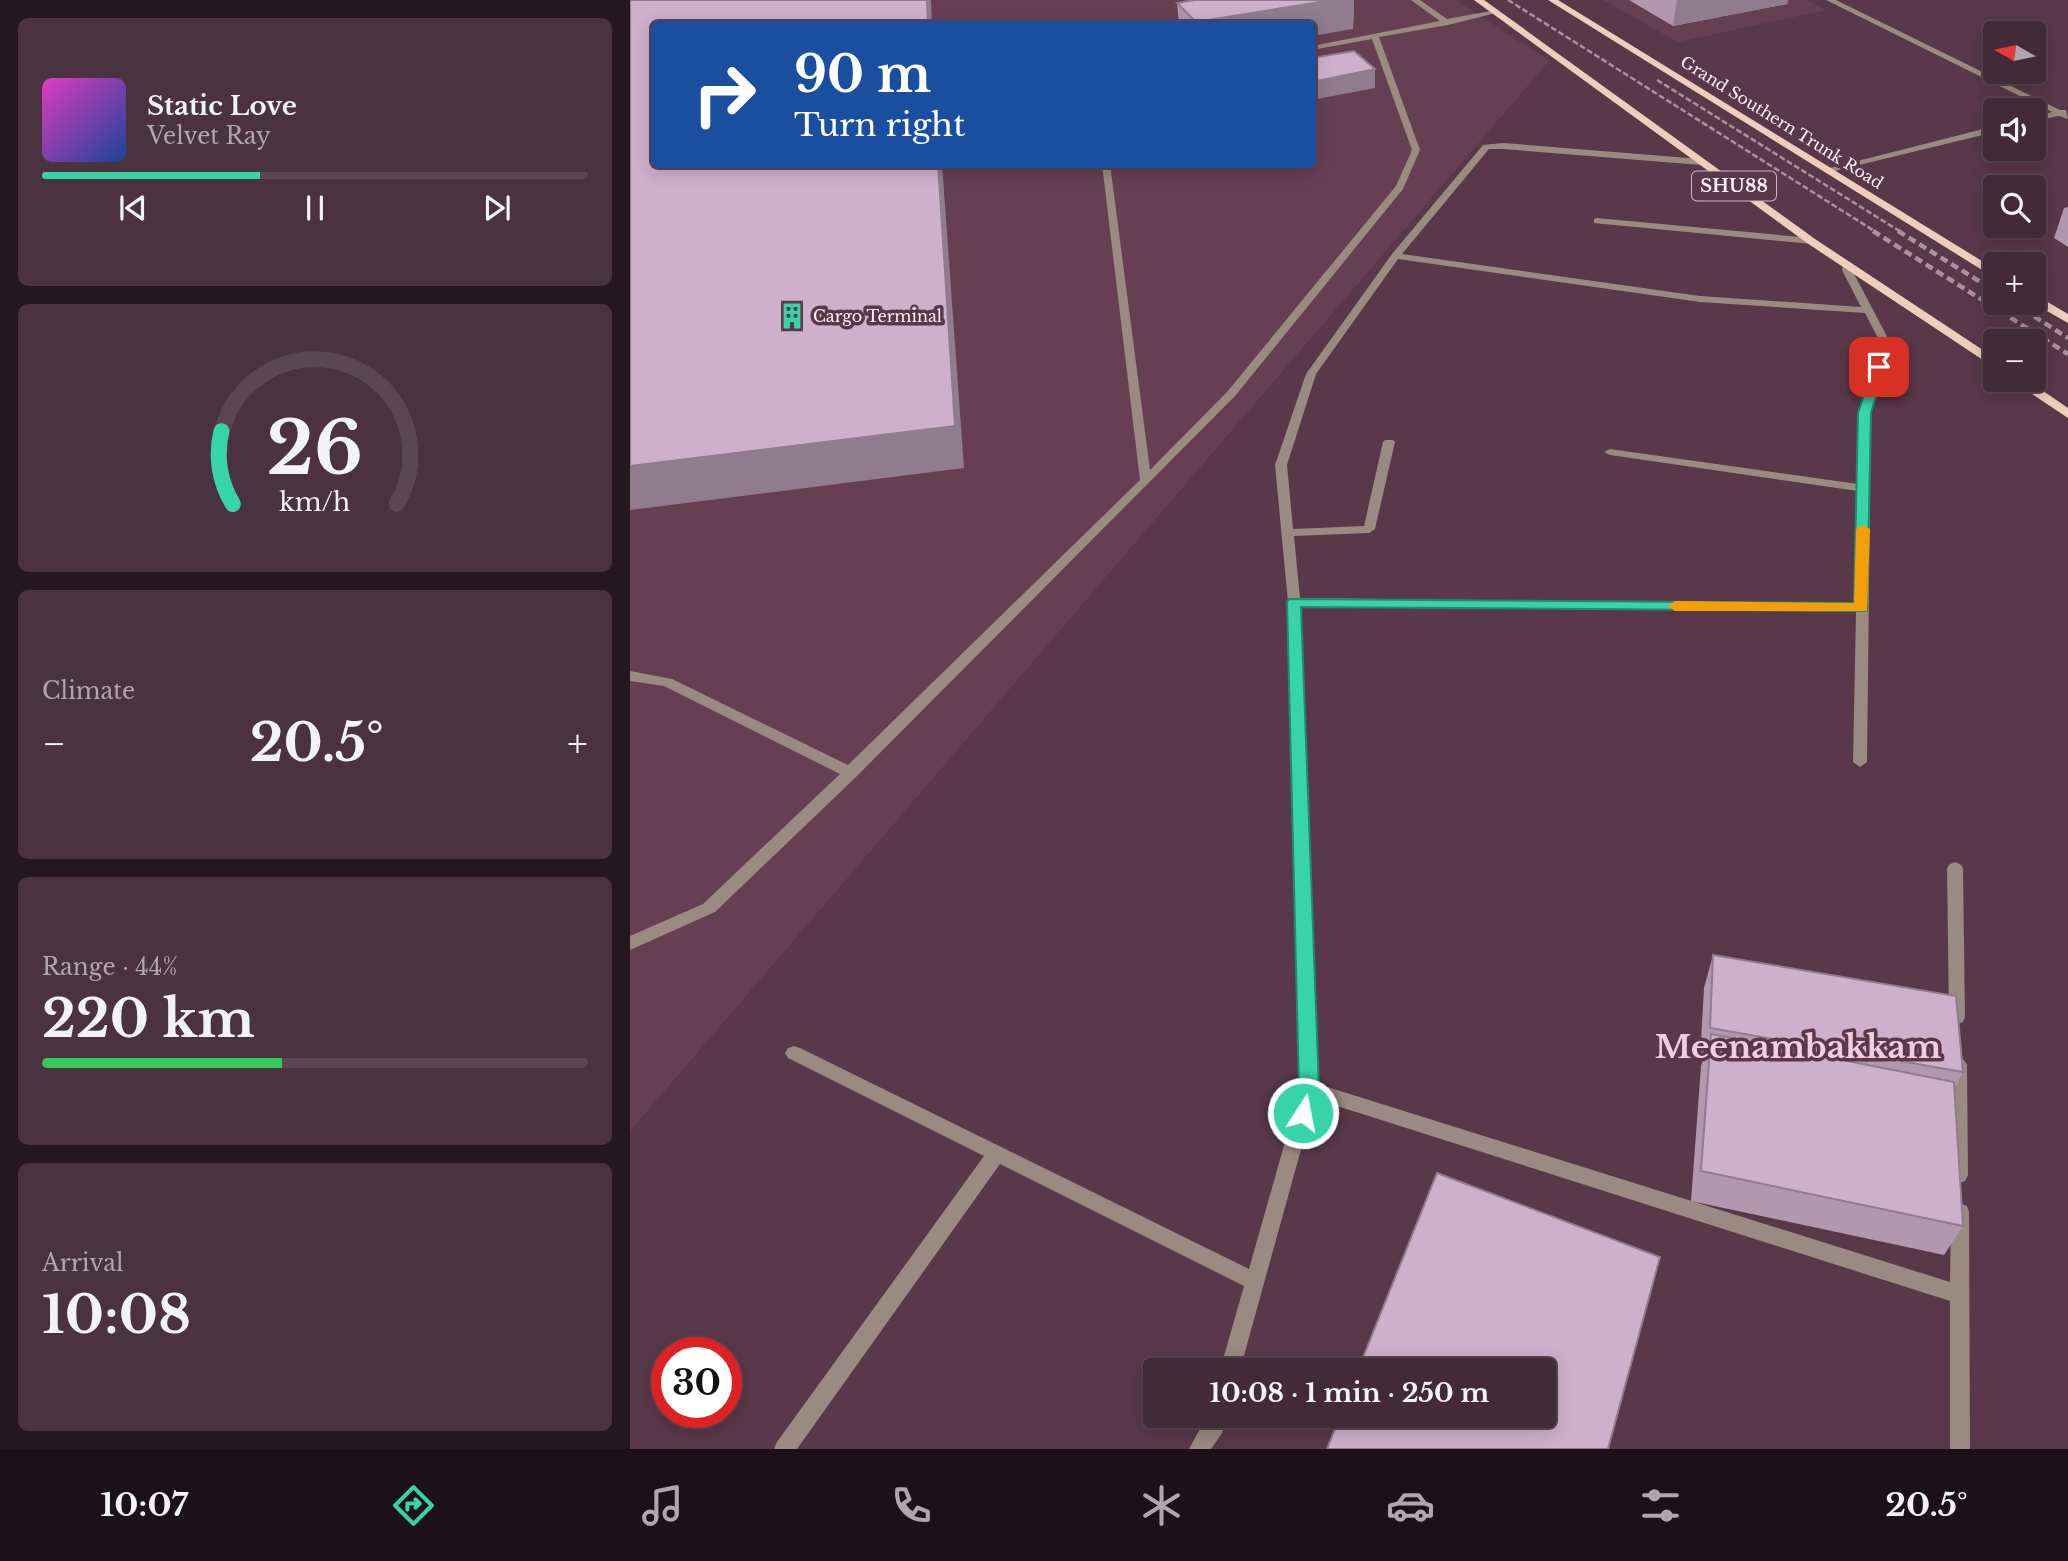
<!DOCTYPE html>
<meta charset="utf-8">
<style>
body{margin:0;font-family:"Libre Baskerville",serif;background:#4a323f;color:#f1f3f6;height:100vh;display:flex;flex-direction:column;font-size:26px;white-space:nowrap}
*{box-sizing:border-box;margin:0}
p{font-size:23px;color:#afa7ad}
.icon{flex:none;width:38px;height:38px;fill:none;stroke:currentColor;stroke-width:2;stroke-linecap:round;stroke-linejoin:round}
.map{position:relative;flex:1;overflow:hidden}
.panel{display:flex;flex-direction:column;gap:18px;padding:18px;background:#25171e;width:630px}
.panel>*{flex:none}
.top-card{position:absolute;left:21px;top:21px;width:665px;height:147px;border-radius:7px;box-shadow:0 4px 18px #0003,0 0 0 2px #5b4652;background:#1a4fa0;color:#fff;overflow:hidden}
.needle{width:46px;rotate:279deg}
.controls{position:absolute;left:1353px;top:21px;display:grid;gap:14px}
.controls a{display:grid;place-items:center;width:63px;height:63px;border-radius:7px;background:#432a37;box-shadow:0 4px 18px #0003,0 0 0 2px #5b4652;font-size:35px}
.speed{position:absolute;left:21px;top:1337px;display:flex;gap:14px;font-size:35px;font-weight:700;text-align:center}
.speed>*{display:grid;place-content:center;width:91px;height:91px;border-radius:50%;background:#432a37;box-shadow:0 4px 18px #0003,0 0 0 2px #5b4652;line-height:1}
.speed .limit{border:10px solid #d22;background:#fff;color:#111}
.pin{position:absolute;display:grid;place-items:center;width:60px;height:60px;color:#fff;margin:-30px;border-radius:14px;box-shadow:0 4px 10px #0006}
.me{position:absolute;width:77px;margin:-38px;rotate:11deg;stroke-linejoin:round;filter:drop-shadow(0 0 5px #0008)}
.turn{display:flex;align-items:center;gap:24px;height:147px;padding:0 28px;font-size:32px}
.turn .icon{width:91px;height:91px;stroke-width:2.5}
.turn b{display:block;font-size:49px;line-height:60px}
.big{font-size:52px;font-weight:700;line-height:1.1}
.panel .tile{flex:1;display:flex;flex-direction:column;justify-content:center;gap:10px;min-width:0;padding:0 24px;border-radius:10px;background:#4a323f}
.panel .dial{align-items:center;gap:0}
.dial svg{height:182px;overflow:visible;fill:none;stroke:#5b4652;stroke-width:7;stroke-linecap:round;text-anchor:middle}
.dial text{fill:#f1f3f6;stroke:none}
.song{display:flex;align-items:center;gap:21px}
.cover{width:84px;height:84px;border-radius:10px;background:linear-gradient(135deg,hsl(310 70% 55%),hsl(220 70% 35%))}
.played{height:7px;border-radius:4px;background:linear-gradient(90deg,#36d4a7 40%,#5b4652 40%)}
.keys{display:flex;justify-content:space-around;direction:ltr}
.heat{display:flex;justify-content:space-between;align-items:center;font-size:38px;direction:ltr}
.charge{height:10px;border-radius:5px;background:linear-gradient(90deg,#34c759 44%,#5b4652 0)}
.trip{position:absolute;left:513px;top:1358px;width:413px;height:70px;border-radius:7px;background:#432a37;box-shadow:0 4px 18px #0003,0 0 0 2px #5b4652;font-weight:700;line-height:70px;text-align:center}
.tabs{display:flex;height:112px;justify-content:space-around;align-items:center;background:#1b1116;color:#afa7ad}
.tabs .icon{width:49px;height:49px}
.tabs .on{color:#36d4a7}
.tabs b{font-size:32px;color:#f1f3f6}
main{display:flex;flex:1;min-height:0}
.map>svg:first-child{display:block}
.built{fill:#673f53;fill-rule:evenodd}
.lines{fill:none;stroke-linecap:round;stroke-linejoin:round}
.lane{fill:#9a8a81;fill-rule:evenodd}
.street{fill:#9a8a81;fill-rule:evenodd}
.primary{fill:#efcebc;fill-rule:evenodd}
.rail-far1{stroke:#a9929d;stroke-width:2.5;stroke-dasharray:6 2.5;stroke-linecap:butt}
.rail{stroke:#a9929d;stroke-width:4.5;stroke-dasharray:8 4.5;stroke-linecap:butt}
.wall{fill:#b297af}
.shaded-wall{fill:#917b8f}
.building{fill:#cfb0cc;stroke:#917b8f;stroke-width:2}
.route{fill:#36d4a7;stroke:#238a6d;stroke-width:2}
.slow{fill:#f59e0b}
.labels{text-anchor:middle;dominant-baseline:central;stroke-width:7;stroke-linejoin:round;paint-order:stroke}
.far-street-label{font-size:16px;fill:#fef1f7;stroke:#593849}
.far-poi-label{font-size:16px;fill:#fef1f7;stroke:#593849;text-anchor:start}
.shield{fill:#593849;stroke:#ccbac3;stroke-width:2}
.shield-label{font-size:18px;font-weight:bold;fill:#fef1f7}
.near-district-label{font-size:32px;font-weight:bold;fill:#f5ccdf;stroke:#593849}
</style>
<main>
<section class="panel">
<div class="tile">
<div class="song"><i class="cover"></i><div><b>Static Love</b><p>Velvet Ray</p></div></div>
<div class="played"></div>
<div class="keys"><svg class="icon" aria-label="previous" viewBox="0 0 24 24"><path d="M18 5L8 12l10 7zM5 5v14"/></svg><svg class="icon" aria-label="pause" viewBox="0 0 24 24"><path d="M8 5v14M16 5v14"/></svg><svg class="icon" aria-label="next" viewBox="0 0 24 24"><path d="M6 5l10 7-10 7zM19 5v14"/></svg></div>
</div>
<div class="tile dial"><svg viewBox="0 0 100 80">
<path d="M14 69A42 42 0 1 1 86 69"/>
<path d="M14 69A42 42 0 0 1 9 37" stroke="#36d4a7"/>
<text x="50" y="56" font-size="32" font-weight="700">26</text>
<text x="50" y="72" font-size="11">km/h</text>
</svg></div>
<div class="tile"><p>Climate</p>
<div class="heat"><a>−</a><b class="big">20.5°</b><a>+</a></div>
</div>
<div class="tile"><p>Range · 44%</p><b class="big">220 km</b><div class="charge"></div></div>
<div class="tile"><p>Arrival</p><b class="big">10:08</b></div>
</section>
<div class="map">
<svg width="1438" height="1449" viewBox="0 0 1438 1449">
<rect width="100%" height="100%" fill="#593849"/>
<path class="built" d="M 0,0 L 826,0 L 919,61 L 0,1131 ZM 24,24 L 682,24 L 682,164 L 24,164 Z
M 973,0 L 1176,0 L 1196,10 L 1048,42 Z"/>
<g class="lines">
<path class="lane" d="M 781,0 L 790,0 L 817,19 L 866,10 L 870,12 L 818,25 L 749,37 L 790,150 L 773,189 L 605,396 L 226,777 L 85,912 L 0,950 L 0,936 L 73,904 L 210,774 L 34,686 L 0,681 L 0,671 L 42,679 L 218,765 L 510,480 L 472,164 L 480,164 L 520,470 L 597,392 L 766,186 L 782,150 L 742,39 L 682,50 L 682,46 L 810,21 Z"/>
<path class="street" d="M 1196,0 L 1206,0 L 1430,110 L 1436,110 L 1438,119 L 1429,116 L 1404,121 L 1404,117 L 1422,112 Z
M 1365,126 L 1365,132 L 1196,173 L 1192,170 Z
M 873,143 L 1071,159 L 1075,162 L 1071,165 L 873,149 L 859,149 L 772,254 L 1070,296 L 1231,307 L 1212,270 L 1214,262 L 1222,264 L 1222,270 L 1261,344 L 1241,413 L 1237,762 L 1230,767 L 1223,762 L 1226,612 L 671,606 L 688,1084 L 1320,1282 L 1321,1212 L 1323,1206 L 1330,1203 L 1337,1206 L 1339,1212 L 1340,1449 L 1320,1449 L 1320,1301 L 685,1099 L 610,1370 L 590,1370 L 614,1286 L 370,1164 L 167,1449 L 144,1449 L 147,1442 L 354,1156 L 158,1058 L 155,1053 L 158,1048 L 164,1046 L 170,1048 L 619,1269 L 670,1089 L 658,602 L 645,465 L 676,374 L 762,254 L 853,145 ZM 768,259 L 1070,302 L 1235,313 L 1251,344 L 1229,413 L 1228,484 L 980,449 L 974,452 L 980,455 L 1228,491 L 1226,604 L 670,598 L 664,536 L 739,533 L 745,529 L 765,442 L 763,440 L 755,440 L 753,442 L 734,526 L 663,529 L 657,465 L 686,374 Z
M 967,218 L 1181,238 L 1186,241 L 1181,244 L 964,223 L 964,219 Z
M 1325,862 L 1330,864 L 1333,868 L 1335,1017 L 1333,1022 L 1327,1024 L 1321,1022 L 1319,1017 L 1317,868 L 1320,864 Z
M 1328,1058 L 1334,1060 L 1337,1065 L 1338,1175 L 1335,1181 L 1329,1183 L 1323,1181 L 1320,1175 L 1319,1065 L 1322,1060 Z
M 577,1416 L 597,1416 L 592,1433 L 581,1449 L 559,1449 Z"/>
<path class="primary" d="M 844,0 L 854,0 L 1185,239 L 1365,358 L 1365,368 L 1177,243 Z
M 918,0 L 928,0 L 1365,269 L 1365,278 Z
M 1404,294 L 1438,314 L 1438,323 L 1403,303 Z
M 1381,380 L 1397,380 L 1438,408 L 1438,418 Z"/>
<path class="rail-far1" d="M 878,0 L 1246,232
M 1027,80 L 1271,232"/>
<path class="rail" d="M 1243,231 L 1438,354
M 1268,231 L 1365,291
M 1383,303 L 1438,338"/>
</g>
<path class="wall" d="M 565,0 L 724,0 L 723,29 L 682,24 L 549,24 L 547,3 Z
M 999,0 L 1158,0 L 1157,4 L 1043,26 Z
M 1438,207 L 1438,247 L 1424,238 L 1434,208 Z
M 1083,955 L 1333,1072 L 1325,1088 L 1333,1226 L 1314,1255 L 1061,1201 L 1071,1066 L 1073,1060 L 1070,1060 L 1074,988 Z"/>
<path class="shaded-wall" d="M 297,0 L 301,0 L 302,24 L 298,24 Z
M 702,0 L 724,0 L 723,29 L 682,36 L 682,24 L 566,24 L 566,22 Z
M 1047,0 L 1158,0 L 1157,4 L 1043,26 Z
M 745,69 L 745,88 L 682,100 L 682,82 Z
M 308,164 L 312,164 L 334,468 L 0,510 L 0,466 Z"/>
<path class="building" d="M 0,0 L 297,0 L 298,24 L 24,24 L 24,164 L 308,164 L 325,426 L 0,466 Z
M 565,0 L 702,0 L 566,22 L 547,3 Z
M 724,51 L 745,69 L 682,82 L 682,58 Z
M 1083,955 L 1326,996 L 1333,1072 L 1080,1028 Z
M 1081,1034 L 1324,1082 L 1333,1226 L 1071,1171 Z
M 807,1173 L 1030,1257 L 978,1449 L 697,1449 L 710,1416 L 914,1416 L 914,1370 L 728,1370 Z"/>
<path class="route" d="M 1249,364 L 1255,367 L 1241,413 L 1237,611 L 671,607 L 689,1089 L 680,1119 L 673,1122 L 666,1119 L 663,1113 L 669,1089 L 657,602 L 659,599 L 1224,603 L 1228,413 L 1243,367 Z"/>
<path class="slow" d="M 1233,525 L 1240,529 L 1237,611 L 1045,611 L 1038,606 L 1045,601 L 1224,603 L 1226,529 Z"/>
<defs>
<g id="building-bare" transform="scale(2.1)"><path d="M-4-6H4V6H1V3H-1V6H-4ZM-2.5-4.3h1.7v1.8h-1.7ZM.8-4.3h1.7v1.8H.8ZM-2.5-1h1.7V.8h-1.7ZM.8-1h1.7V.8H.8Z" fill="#36d4a7" stroke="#593849" stroke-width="2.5" paint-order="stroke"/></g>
</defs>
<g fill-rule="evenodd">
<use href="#building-bare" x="162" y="316"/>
</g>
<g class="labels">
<g class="far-street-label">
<text transform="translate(1152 122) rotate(32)">Grand Southern Trunk Road</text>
</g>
<g class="far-poi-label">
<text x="183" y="316">Cargo Terminal</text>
</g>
<rect class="shield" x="1062" y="171.5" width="84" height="29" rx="5"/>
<g class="shield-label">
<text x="1104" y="186">SHU88</text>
</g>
<g class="near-district-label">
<text x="1168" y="1047">Meenambakkam</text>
</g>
</g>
</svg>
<div class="controls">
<a><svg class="needle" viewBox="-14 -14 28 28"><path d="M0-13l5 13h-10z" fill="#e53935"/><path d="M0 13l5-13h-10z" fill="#afa7ad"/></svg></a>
<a><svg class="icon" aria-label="sound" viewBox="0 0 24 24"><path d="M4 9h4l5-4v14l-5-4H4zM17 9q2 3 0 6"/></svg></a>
<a><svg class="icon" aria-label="search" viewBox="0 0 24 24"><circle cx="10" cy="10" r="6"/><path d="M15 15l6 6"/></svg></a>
<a>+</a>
<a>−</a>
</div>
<div class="speed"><div class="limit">30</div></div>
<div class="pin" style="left:1249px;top:367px;background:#d93025"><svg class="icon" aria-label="arrive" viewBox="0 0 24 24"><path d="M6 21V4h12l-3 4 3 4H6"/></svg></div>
<svg class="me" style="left:673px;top:1113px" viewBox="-20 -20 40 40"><circle r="17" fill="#36d4a7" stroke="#fff" stroke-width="3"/><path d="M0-11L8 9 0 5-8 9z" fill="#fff"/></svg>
<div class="trip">10:08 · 1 min · 250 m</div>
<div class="top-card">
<div class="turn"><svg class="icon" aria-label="right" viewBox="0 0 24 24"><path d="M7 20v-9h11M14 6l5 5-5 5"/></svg><div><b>90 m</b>Turn right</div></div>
</div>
</div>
</main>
<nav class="tabs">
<b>10:07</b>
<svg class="icon on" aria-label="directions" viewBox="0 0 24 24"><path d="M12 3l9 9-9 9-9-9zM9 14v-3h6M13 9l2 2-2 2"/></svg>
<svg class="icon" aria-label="music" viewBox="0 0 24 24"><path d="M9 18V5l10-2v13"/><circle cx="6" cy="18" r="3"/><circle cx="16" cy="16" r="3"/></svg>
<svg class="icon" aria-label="phone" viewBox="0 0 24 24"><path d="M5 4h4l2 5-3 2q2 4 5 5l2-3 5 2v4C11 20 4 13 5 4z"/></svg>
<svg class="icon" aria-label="climate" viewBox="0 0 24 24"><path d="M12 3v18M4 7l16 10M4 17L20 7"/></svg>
<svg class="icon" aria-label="car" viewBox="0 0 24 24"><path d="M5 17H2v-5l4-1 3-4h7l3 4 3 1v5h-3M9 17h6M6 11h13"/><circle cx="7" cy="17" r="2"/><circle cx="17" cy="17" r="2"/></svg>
<svg class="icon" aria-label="filters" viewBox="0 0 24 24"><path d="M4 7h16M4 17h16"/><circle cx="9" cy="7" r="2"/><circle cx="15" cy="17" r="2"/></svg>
<b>20.5°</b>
</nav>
